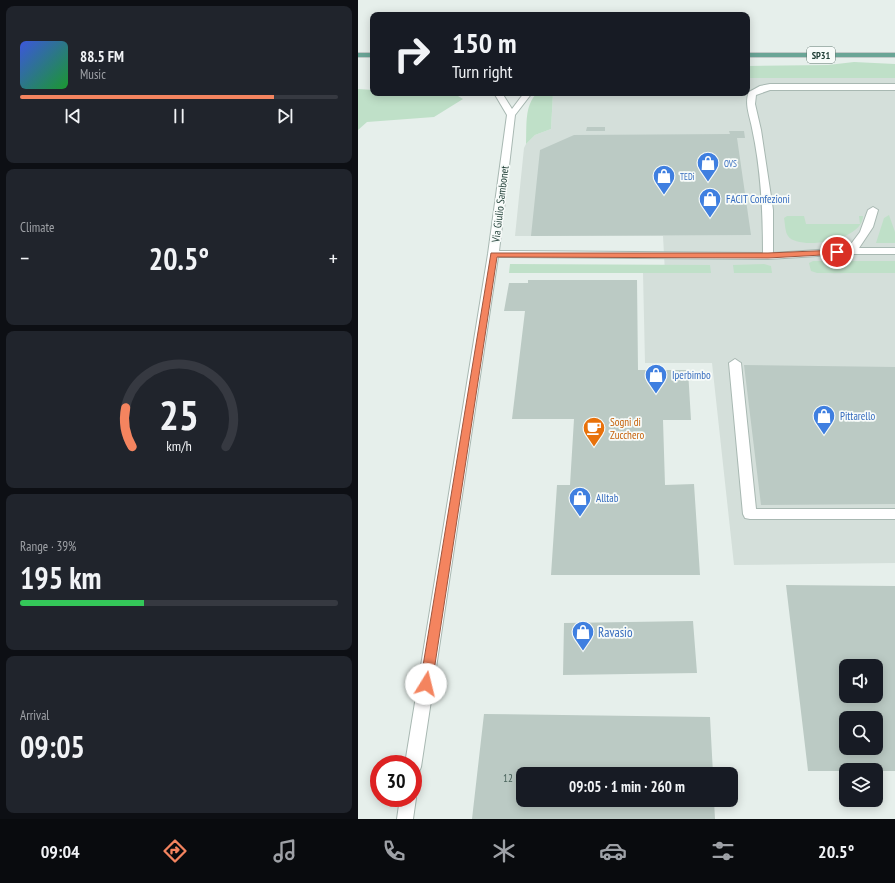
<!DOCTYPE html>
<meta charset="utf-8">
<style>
body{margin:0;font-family:"PT Sans Narrow",sans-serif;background:#20242c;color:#f1f3f6;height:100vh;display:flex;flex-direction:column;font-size:15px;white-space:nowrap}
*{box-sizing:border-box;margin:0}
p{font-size:13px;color:#9ea1a6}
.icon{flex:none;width:22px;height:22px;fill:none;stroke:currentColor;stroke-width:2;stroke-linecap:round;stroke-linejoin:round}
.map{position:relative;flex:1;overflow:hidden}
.sheet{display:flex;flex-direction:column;gap:6px;padding:6px;background:#0d0f14;width:358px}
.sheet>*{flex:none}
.top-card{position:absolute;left:12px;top:12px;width:380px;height:84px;border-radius:8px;box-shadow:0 2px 10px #0003;background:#171b24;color:#f1f3f6;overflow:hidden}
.controls{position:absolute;left:481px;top:659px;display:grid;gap:8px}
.controls a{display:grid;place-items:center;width:44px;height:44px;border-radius:8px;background:#171b24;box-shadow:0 2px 10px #0003;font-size:20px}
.speed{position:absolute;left:12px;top:755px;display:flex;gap:8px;font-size:20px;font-weight:700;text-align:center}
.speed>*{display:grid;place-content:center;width:52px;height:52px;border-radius:50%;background:#171b24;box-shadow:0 2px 10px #0003;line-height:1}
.speed .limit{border:6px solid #d22;background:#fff;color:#111}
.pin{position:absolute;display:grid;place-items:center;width:34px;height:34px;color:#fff;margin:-17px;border:2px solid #fff;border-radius:50%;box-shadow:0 1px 4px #0007}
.me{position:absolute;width:44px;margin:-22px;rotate:9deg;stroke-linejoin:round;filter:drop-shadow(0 0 3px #0008)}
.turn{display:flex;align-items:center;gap:14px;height:84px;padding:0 16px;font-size:18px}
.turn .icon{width:52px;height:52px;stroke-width:2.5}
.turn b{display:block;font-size:28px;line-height:34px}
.big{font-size:30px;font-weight:800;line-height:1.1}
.sheet .card{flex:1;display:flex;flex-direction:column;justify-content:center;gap:6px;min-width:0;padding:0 14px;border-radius:8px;background:#20242c}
.sheet .dial{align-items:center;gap:0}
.dial svg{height:104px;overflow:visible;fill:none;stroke:#363941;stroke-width:7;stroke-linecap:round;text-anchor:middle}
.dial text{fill:#f1f3f6;stroke:none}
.song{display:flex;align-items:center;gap:12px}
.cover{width:48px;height:48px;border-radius:6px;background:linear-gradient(135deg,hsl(230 70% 55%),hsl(130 70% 35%))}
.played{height:4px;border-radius:2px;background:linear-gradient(90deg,#f4845f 80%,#363941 80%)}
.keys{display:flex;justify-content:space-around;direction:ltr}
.heat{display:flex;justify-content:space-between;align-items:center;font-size:22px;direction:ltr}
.charge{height:6px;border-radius:3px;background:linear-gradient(90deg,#34c759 39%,#363941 0)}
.trip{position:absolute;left:158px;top:767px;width:222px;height:40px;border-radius:8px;background:#171b24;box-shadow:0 2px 10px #0003;font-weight:800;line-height:40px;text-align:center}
.tabs{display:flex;height:64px;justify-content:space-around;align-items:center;background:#090b0e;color:#9ea1a6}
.tabs .icon{width:28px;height:28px}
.tabs .current{color:#f4845f}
.tabs b{font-size:18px;color:#f1f3f6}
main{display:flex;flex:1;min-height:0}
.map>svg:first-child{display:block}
.built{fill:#d4dfda}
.green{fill:#bfe0c8}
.building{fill:#bbcac4;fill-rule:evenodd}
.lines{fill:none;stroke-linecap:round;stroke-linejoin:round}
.minor-casing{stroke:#a8b8b2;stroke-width:2}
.major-casing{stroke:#c2cac8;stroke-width:2}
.minor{fill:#fff;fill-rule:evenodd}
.major{fill:#6aa596;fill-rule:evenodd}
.route{fill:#f4845f;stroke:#9f563e}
.labels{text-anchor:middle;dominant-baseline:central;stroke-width:3.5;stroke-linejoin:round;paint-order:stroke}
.far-shop-label{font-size:9px;fill:#366cbe;stroke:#f7fbf9;text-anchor:start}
.shield{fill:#f7fbf9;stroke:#637a73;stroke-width:1}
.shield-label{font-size:10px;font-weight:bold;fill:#24423a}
.shop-label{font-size:11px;fill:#366cbe;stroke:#f7fbf9;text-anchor:start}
.street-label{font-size:11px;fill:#24423a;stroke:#f7fbf9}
.food-label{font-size:11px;fill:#c56008;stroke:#f7fbf9;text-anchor:start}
.near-number-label{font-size:11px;fill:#4a645c}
.near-shop-label{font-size:13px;fill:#366cbe;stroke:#f7fbf9;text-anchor:start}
</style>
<main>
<section class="sheet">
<div class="card">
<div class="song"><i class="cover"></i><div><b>88.5 FM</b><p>Music</p></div></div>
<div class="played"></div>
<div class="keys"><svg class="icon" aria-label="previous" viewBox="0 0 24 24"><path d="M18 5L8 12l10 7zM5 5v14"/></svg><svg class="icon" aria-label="pause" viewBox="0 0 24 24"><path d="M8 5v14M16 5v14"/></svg><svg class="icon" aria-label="next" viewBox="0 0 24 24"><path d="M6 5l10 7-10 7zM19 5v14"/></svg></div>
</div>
<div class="card"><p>Climate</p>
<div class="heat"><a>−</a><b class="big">20.5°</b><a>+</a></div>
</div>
<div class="card dial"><svg viewBox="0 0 100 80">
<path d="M14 69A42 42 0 1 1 86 69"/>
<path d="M14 69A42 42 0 0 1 9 39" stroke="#f4845f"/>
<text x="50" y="56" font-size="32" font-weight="700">25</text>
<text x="50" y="72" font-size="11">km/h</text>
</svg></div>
<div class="card"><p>Range · 39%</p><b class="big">195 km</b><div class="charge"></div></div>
<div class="card"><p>Arrival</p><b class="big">09:05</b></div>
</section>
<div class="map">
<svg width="537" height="819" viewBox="0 0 537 819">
<rect width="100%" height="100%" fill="#e6efeb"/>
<path class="built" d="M 389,78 L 537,78 L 537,563 L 376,565 L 354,363 L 287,363 L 285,273 L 307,273 L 305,236 L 157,236 L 166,148 L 168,144 L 177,135 L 193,129 L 195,93 L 389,93 Z"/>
<path class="green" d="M 496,62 L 537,64 L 537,78 L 389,78 L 389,66 L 470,65 Z
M 0,89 L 15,90 L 15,93 L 95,93 L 105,99 L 76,117 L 9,122 L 0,130 Z
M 179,93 L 195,93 L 193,129 L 177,135 L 168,144 C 169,126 166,106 179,93 Z
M 531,215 L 537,232 L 537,243 L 518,243 L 526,218 Z
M 429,216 L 446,216 L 448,224 L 502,224 L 501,216 L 505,216 C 505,241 440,251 430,236 C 427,232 427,223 426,218 Z
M 455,261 L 537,261 L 537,273 L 459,273 L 453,271 L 451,263 Z
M 152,264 L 352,265 L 353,273 L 151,273 Z
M 406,264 L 413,266 L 414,273 L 376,273 L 375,265 Z"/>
<path class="building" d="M 229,127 L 247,127 L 247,131 L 228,131 Z
M 371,131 L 386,131 L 387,138 L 379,138 L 393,235 L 173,236 L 182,150 L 216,135 L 372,134 Z
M 170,280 L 279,280 L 280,370 L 330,370 L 333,420 L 305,420 L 307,485 L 336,484 L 342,575 L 193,575 L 199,485 L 212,485 L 216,419 L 154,419 L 167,311 L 146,311 L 151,283 L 170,283 Z
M 386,365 L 537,367 L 537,504 L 403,505 Z
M 428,585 L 537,586 L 537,771 L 450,771 ZM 488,666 L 518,666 L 518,696 L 488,696 ZM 488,718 L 518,718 L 518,748 L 488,748 Z
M 335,621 L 339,673 L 205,675 L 206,623 Z
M 126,714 L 352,717 L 355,774 L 165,774 L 165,800 L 356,800 L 357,819 L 114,819 Z"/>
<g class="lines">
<g class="minor-casing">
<path id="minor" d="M 412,84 L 537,84 L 537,90 L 412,90 L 398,95 L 397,104 L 403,130 L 415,210 L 415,253 L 490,248 L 502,232 L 510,210 L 515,207 L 520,210 L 515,227 L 501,248 L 537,248 L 537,254 L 493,254 L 410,259 L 140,257 L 63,767 L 61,772 L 55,775 L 55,764 L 47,764 L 130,254 L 149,115 L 136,93 L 144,93 L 154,109 L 166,93 L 174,93 L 157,115 L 141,251 L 405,253 C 405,211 403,169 394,128 C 392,117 386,103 391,92 L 402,86 Z
M 377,359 L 383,363 L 398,509 L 537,509 L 537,519 L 392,519 L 387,518 L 385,514 L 371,363 Z
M 55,792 L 58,798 L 55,819 L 39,819 L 42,798 L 55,798 Z"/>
</g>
<g class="major-casing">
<path id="major" d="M 0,53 L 15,53 L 15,57 L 0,57 Z
M 389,53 L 537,53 L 537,57 L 389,57 Z"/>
</g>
<use href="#minor" class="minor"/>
<use href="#major" class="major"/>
</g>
<path class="route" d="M 479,250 L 482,250 L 482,254 L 410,258 L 139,257 L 74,684 L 72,688 L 68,689 L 64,688 L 62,684 L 133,253 L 410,253 Z"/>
<defs>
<g id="shop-pin" transform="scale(1.15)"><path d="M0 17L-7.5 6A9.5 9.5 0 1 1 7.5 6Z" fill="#3f7fe0" stroke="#f7fbf9"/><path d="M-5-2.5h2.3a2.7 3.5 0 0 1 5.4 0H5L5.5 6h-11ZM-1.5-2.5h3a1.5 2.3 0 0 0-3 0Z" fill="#fff"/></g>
<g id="cafe-pin" transform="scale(1.15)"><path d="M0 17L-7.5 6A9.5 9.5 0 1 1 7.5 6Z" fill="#e8710a" stroke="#f7fbf9"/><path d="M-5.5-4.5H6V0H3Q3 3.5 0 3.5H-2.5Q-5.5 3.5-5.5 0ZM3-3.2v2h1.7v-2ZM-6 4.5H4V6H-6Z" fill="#fff"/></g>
</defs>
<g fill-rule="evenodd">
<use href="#shop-pin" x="350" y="163"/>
<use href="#shop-pin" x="306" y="176"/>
<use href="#shop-pin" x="352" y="199"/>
<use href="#shop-pin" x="298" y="375"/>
<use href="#shop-pin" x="466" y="416"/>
<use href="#cafe-pin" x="236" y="428"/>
<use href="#shop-pin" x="222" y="498"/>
<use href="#shop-pin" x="225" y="632"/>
</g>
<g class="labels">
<g class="far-shop-label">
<text x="366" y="163">OVS</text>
<text x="322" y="176">TEDi</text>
</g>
<rect class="shield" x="449" y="47" width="28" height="16" rx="3"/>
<g class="shield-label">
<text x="463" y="55">SP31</text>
</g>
<g class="shop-label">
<text x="368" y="199">FACIT Confezioni</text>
<text x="314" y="375">Iperbimbo</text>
<text x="482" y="416">Pittarello</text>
<text x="238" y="498">Alltab</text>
</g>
<g class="street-label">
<text transform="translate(142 204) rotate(-83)">Via Giulio Sambonet</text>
</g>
<g class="food-label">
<text x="252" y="422">Sogni di<tspan x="252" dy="13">Zucchero</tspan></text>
</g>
<g class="near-number-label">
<text x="150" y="778">12</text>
</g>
<g class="near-shop-label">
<text x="240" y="632">Ravasio</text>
</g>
</g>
</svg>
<div class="controls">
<a><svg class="icon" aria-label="sound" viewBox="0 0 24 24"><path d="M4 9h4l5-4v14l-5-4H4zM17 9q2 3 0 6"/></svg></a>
<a><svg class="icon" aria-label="search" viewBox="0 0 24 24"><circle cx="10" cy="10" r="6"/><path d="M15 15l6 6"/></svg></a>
<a><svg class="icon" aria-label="layers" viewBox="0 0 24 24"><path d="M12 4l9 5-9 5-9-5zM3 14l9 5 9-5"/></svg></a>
</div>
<div class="speed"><div class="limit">30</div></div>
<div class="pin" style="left:479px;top:252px;background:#d93025"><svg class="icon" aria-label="arrive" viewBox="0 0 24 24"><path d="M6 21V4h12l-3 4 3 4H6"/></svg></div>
<svg class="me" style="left:68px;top:684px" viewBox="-20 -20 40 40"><circle r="19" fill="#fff"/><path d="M0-13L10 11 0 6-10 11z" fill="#f4845f"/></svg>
<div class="trip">09:05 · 1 min · 260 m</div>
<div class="top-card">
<div class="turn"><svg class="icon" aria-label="right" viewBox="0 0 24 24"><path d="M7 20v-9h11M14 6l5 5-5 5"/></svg><div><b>150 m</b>Turn right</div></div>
</div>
</div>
</main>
<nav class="tabs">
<b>09:04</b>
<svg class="icon current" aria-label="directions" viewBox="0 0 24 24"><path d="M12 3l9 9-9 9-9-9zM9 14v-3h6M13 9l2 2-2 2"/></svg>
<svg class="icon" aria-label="music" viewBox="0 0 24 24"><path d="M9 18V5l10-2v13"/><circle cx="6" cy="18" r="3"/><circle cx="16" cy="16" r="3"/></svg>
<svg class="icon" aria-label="phone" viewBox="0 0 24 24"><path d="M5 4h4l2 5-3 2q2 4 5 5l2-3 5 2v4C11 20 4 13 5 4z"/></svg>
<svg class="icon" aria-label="climate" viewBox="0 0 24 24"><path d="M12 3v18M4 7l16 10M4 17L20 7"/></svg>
<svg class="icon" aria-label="car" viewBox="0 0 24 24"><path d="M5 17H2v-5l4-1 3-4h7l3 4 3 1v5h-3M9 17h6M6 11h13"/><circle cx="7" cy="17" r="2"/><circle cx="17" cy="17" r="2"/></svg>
<svg class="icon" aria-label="filters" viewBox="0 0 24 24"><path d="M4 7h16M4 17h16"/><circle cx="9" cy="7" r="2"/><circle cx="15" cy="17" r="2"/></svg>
<b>20.5°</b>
</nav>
